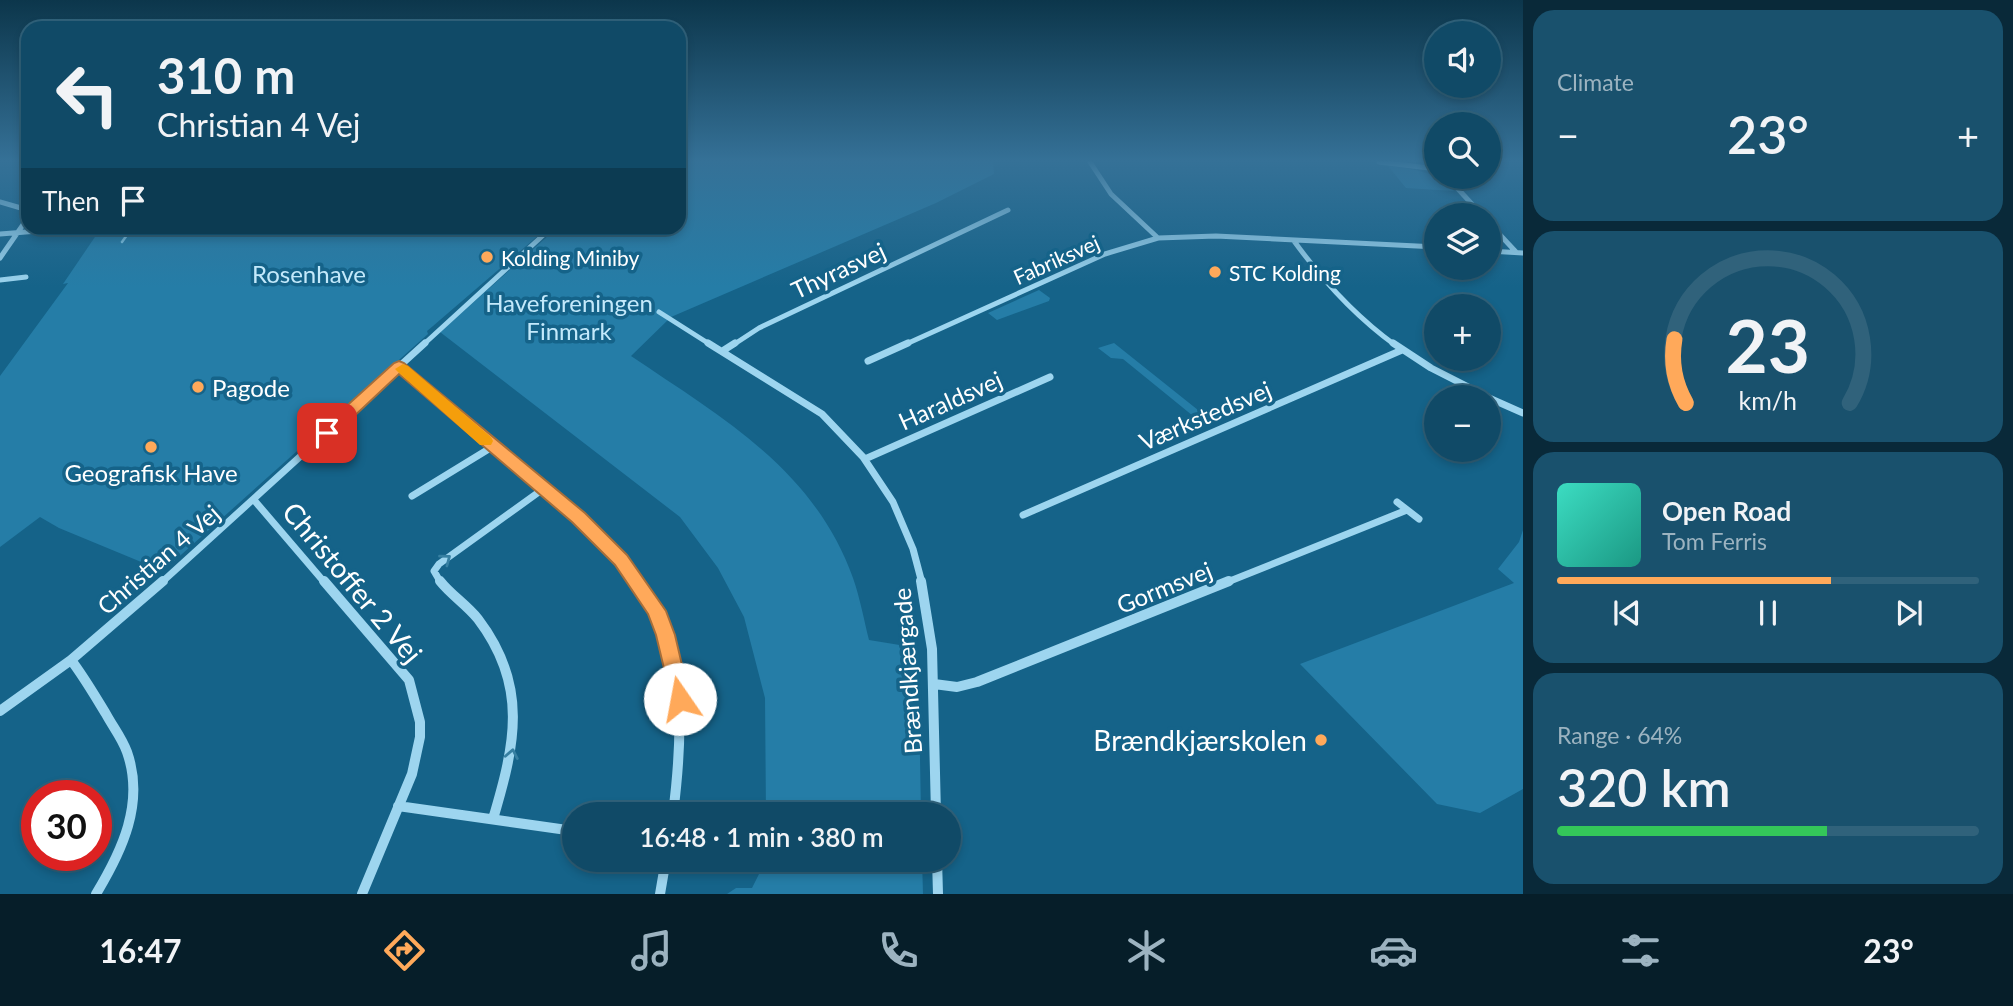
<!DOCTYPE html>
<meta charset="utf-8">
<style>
body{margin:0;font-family:Lato,sans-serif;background:#19516d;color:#f1f3f6;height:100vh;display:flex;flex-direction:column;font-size:26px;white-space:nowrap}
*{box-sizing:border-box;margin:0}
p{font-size:23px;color:#9cb3c0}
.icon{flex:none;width:38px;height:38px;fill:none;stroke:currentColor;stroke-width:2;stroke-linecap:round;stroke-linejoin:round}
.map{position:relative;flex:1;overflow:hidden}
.panel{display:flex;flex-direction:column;gap:10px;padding:10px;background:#092939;width:490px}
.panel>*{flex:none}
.banner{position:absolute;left:21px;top:21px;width:665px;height:214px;border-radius:21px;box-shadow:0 4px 10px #0003,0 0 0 2px #30627b;background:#104a67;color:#f1f3f6;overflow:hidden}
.buttons{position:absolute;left:1424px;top:21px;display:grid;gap:14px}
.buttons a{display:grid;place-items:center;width:77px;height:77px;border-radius:50%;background:#104a67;box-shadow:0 4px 10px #0003,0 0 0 2px #30627b;font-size:35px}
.speed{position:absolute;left:21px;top:780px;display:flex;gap:14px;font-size:35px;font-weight:700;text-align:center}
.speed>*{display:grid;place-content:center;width:91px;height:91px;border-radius:50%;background:#104a67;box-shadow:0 4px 10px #0003,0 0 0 2px #30627b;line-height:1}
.speed .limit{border:10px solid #d22;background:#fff;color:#111}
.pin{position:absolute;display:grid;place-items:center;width:60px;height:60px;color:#fff;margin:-30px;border-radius:14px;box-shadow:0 4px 10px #0006}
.me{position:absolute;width:77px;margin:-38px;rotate:348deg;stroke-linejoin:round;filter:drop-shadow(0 0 5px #0008)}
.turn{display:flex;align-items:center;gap:24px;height:147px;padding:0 21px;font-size:32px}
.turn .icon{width:91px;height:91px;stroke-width:2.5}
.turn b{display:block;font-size:49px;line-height:60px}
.then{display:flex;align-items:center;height:66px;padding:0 21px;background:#0003;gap:14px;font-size:26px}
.big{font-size:52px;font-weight:600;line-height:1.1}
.panel .widget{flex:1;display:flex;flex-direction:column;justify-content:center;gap:10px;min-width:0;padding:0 24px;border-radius:21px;background:#19516d}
.panel .dial{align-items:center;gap:0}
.dial svg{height:182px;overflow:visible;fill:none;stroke:#30627b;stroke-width:7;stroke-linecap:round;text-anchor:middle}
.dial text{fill:#f1f3f6;stroke:none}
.song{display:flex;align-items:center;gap:21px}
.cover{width:84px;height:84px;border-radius:10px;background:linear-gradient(135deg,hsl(170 70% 55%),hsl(170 70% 35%))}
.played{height:7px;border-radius:4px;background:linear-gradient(90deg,#ffa95a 65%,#30627b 65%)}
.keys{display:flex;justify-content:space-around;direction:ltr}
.heat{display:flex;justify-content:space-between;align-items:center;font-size:38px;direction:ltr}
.charge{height:10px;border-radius:5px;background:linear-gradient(90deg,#34c759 64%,#30627b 0)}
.trip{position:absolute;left:562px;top:802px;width:399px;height:70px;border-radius:35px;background:#104a67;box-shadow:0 4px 10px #0003,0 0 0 2px #30627b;font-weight:600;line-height:70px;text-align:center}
.menu{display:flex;height:112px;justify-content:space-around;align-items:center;background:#061e29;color:#9cb3c0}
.menu .icon{width:49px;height:49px}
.menu .selected{color:#ffa95a}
.menu b{font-size:32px;color:#f1f3f6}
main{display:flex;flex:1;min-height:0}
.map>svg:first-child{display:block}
.green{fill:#257da7}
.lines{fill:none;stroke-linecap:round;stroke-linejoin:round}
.stream{stroke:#8fd4f2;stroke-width:2.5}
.minor-far2{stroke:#9dd5ef;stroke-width:5}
.minor-far1{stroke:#9dd5ef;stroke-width:7}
.minor{stroke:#9dd5ef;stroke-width:10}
.oneway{stroke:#3780a2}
.route{fill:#ffa95a;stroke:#a66e3a;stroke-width:2}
.slow{fill:#f59e0b}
.poi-dot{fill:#ffa95a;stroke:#156389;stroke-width:2.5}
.labels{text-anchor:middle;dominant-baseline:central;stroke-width:7;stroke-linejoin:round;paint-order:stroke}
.far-poi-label{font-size:21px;fill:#fff;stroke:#156389;text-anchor:start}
.far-street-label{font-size:21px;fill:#fff;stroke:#156389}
.street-label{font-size:24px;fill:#fff;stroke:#156389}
.park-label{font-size:24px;fill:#c3e9fb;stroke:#156389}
.poi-label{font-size:24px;fill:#fff;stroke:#156389;text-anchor:start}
.near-street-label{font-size:28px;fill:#fff;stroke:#156389}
.near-poi-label{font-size:28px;fill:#fff;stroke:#156389;text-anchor:end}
</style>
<main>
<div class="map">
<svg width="1523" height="894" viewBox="0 0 1523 894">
<rect width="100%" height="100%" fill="#156389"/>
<path class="green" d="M 679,162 L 993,162 L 994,174 L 936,203 L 671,317 L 631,356 C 721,417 814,469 853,578 C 860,598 864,620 869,640 L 918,648 L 921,814 L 766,814 L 765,698 L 744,617 L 718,568 L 680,517 L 440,332 L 557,228 L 679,228 Z
M 1388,166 C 1413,169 1436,171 1454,191 L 1406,188 Z
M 101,228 L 547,228 L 433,326 L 427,331 L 428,334 L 163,571 L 59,528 L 40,517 L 0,547 L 0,376 L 68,283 L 63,284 Z
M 1039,290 L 1050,298 L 1049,301 L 997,320 L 988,313 Z
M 1114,343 L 1213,422 L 1212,424 L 1203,418 L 1198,420 L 1123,359 L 1111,358 L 1098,348 Z
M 1523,530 L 1523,789 L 1480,813 L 1437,804 L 1300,664 L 1514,583 L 1498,569 L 1519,542 Z
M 761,859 L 922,859 L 923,894 L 727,894 L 736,888 L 752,888 L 759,874 Z"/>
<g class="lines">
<path class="stream" d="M 122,242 L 132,228"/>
<path class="minor-far2" d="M 1090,162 L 1111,194 L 1158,238
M 1379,162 L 1437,169
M 1447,177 L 1482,215
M 0,202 L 21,208 L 27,219 L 0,258
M 1489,223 L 1516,252
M 0,234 L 64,229
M 1294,241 C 1323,281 1355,316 1395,345
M 1489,251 L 1523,253
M 0,280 L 26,277
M 659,312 L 711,345
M 423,345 L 551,228
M 733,345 L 759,328 L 1008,210
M 904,345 L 1105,254 L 1158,238 L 1216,236 L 1437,247"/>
<path class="minor-far1" d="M 708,343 L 822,414 L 863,457 L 893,502 L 913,549 L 922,583
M 1393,343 L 1431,368 L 1488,397
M 724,350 L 735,343
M 868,361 L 908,343
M 399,366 L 606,543 L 639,583
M 1489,398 L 1523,413
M 865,459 L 1050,377
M 412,496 L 492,447
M 254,500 L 325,583
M 1397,502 L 1419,519
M 1023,515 L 1402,350
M 161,583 L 425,343
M 441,583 L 434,571 L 439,564 L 543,489
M 1225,583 L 1407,510"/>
<path class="minor" d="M 324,581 L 409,680 L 420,722 L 420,737 L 412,774 L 362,894
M 440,581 C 451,595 467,605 478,619 C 529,686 515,745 493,819
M 638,581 C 688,648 683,735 673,814
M 921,581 L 932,649 L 936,814
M 71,660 C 84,677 95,696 106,714 C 113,727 122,738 127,752 C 145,803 122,851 96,894
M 934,684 L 957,687 L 977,682 L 1229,581
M 0,711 L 71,660 L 163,581
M 398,806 L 574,831
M 735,859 L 812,865 L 890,859
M 937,859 L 938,894
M 660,894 L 666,859"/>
</g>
<defs><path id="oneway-chevron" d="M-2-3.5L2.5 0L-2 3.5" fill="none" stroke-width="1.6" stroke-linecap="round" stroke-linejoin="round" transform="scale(1.75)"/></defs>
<g class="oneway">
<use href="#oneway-chevron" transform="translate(446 559) rotate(-37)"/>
<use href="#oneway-chevron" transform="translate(512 754) rotate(-79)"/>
</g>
<linearGradient id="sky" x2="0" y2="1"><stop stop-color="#0c364b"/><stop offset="0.56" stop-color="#357197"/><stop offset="1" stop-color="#357197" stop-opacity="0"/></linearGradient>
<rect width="1523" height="287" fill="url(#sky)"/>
<path class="route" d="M 399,361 L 404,363 L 585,513 L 627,555 L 666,611 L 675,635 L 690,699 L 687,706 L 680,709 L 673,706 L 656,635 L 648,614 L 615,565 L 572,522 L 399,374 L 332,437 L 321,437 L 319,433 L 321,429 L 394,363 Z"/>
<path class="slow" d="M 403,364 L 408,366 L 491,437 L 493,441 L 491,445 L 480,445 L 398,372 L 395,369 Z"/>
<g class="poi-dot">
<circle cx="487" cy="257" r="7"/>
<circle cx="1215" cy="272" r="7"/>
<circle cx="198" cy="387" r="7"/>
<circle cx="151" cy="447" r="7"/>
<circle cx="1321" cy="740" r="7"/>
</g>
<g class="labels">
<g class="far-poi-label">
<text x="501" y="257">Kolding Miniby</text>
<text x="1229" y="272">STC Kolding</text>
</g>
<g class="far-street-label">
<text transform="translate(1056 259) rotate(-24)">Fabriksvej</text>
</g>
<g class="street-label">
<text transform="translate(838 270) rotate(-25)">Thyrasvej</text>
<text transform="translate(950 400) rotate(-24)">Haraldsvej</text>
<text transform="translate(1205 415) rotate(-23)">Værkstedsvej</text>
<text transform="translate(158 559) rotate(-41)">Christian 4 Vej</text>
<text transform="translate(1164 587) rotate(-22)">Gormsvej</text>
<text transform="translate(907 671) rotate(-94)">Brændkjærgade</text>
</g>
<g class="park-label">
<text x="309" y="273">Rosenhave</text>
<text x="569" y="302">Haveforeningen<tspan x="569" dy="28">Finmark</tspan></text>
</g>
<g class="poi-label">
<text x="212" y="387">Pagode</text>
<text x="151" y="472" text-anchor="middle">Geografisk Have</text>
</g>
<g class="near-street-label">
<text transform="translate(353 582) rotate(50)">Christoffer 2 Vej</text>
</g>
<g class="near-poi-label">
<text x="1307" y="740">Brændkjærskolen</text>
</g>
</g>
</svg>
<div class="buttons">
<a><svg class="icon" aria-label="sound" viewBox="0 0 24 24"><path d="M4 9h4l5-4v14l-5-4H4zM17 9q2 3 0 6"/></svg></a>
<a><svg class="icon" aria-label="search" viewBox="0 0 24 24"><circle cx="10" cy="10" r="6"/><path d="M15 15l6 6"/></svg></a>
<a><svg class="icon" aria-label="layers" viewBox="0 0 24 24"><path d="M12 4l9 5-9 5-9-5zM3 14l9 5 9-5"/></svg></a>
<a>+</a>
<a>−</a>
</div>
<div class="speed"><div class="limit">30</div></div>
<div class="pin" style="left:327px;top:433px;background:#d93025"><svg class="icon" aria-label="arrive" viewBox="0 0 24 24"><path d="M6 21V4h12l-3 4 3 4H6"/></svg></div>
<svg class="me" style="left:680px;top:699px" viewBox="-20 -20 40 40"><circle r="19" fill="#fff"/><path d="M0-13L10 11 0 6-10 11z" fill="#ffa95a"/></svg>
<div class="trip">16:48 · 1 min · 380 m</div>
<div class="banner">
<div class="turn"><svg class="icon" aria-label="left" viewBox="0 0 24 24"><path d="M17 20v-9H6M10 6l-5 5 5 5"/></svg><div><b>310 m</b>Christian 4 Vej</div></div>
<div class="then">Then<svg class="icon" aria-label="arrive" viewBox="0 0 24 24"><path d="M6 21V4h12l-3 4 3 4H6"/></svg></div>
</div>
</div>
<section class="panel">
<div class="widget"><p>Climate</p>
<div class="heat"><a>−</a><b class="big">23°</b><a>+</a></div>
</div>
<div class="widget dial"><svg viewBox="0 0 100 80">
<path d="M14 69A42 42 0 1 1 86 69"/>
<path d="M14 69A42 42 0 0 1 9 41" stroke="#ffa95a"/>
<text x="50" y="56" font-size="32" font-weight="700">23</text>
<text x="50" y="72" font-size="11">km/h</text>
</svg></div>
<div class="widget">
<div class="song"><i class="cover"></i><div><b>Open Road</b><p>Tom Ferris</p></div></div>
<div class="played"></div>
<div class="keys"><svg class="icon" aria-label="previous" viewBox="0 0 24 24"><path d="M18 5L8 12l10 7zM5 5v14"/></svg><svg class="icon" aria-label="pause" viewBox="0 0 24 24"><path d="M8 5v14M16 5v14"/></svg><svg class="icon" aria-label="next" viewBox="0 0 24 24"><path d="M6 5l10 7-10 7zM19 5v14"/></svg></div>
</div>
<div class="widget"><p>Range · 64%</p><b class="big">320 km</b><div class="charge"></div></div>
</section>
</main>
<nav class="menu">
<b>16:47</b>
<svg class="icon selected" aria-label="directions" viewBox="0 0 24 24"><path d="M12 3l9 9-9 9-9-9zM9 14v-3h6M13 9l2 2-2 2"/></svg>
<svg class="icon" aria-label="music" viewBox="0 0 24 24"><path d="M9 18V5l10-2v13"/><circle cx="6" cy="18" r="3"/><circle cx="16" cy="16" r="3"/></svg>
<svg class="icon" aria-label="phone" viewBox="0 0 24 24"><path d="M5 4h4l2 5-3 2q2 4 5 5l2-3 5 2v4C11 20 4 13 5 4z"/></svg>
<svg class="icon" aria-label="climate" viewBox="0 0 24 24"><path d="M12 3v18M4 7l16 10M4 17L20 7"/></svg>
<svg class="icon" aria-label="car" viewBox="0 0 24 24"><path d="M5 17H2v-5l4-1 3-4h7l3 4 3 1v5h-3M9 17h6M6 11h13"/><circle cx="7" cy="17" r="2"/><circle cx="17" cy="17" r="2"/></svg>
<svg class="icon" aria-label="filters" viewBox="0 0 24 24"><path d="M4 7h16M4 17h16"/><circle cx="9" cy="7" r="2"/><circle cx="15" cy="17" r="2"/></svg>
<b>23°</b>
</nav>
